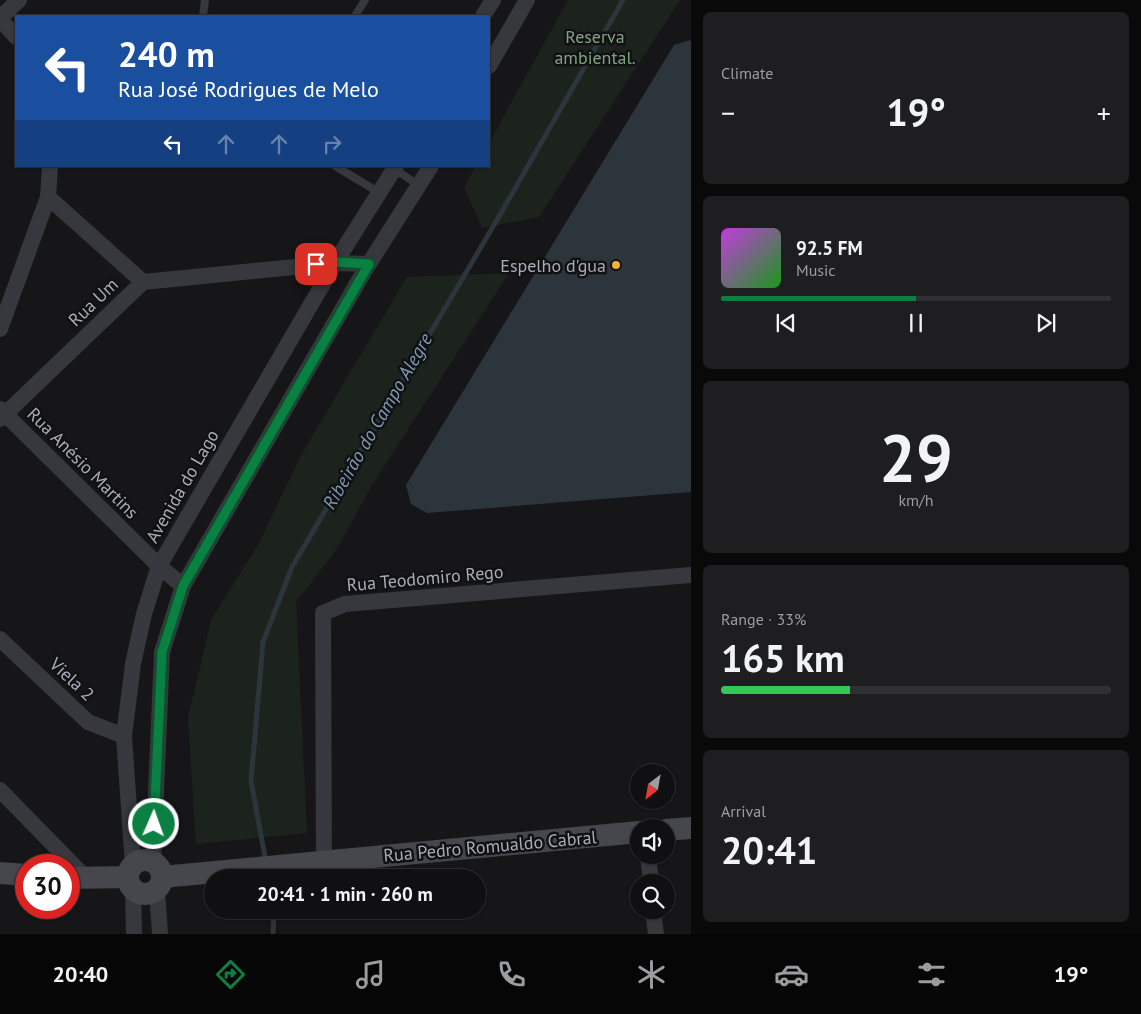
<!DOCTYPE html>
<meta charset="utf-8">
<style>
body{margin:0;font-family:"PT Sans",sans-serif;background:#1e1e20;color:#f1f3f6;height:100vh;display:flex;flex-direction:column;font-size:19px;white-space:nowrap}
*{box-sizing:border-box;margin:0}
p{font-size:16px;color:#9c9d9f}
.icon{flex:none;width:28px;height:28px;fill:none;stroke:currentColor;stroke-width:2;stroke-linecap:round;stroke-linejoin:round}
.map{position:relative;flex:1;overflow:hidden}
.details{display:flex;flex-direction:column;gap:12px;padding:12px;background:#09090a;width:450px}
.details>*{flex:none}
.banner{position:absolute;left:15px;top:15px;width:475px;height:152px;border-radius:0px;box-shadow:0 1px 4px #0004,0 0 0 1px #303032;background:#1a4fa0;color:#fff;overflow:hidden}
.needle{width:32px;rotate:211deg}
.buttons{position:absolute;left:630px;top:764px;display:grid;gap:10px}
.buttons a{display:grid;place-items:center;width:45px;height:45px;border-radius:50%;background:#101012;box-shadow:0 1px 4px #0004,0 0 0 1px #303032;font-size:25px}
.speed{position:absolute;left:15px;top:854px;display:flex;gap:10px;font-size:25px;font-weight:700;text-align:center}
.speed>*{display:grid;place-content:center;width:65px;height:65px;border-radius:50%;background:#101012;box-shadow:0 1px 4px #0004,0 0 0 1px #303032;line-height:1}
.speed .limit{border:8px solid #d22;background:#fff;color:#111}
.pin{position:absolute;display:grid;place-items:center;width:42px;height:42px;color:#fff;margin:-21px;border-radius:10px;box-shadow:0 2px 8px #0006}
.me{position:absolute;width:55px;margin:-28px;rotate:2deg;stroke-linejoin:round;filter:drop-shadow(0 0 4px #0008)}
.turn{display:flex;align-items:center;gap:18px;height:105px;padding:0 20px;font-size:22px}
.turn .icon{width:65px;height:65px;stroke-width:2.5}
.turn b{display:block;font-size:35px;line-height:42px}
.lanes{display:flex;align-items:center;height:48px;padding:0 20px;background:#0003;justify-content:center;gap:25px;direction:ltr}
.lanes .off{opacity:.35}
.big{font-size:38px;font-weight:700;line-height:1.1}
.details .tile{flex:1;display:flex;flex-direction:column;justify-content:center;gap:8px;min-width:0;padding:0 18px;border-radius:8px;background:#1e1e20}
.details .dial{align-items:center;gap:0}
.dial b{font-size:65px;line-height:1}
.song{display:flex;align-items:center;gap:15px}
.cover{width:60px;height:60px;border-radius:8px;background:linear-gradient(135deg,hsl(290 70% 55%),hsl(120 70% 35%))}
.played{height:5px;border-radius:2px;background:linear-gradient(90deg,#0b8043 50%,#303032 50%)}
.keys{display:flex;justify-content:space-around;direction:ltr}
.heat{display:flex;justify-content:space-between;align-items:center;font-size:28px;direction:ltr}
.charge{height:8px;border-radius:4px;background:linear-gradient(90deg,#34c759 33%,#303032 0)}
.trip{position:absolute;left:204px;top:869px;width:282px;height:50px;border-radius:25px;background:#101012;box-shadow:0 1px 4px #0004,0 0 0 1px #303032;font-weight:700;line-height:50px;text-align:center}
.menu{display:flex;height:80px;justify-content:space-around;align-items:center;background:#060607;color:#9c9d9f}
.menu .icon{width:35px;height:35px}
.menu .current{color:#0b8043}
.menu b{font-size:22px;color:#f1f3f6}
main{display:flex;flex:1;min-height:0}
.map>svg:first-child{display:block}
.green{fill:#1c231d}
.water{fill:#2c353c}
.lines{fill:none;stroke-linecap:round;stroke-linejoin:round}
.stream{stroke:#2c353c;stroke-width:5}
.lane{stroke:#37383d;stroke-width:8}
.street{stroke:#37383d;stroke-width:16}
.secondary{stroke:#45474d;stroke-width:22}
.route-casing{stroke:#07532c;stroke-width:12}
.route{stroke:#0b8043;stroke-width:9}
.poi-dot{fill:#f2b134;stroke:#111113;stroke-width:2}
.labels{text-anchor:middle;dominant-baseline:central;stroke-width:5;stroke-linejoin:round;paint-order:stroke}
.park-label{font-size:18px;fill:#7fa381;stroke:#111113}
.poi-label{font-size:18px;fill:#a8adb8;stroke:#111113;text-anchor:end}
.street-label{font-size:18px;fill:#a8adb8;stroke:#111113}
.water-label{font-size:19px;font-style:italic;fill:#7f9bb3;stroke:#111113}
</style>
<main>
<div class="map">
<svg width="691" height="934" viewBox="0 0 691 934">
<rect width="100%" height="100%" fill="#161618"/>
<path class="green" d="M 568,0 L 680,0 L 539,217 L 482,228 L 464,187 L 476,166 L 489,166 L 489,143 Z
M 509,273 L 372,485 L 337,549 L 296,602 L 307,833 L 196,844 L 188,718 L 211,620 L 259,543 L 301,455 L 407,277 Z"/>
<path class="water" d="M 691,40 L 691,492 L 427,513 L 411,504 L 406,485 L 674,45 Z"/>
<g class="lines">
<path class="stream" d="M 266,862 L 251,781 L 263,642 L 292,567 L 497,220 L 623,0
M 273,934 L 274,910"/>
<path class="lane" d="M 203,16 L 205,0
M 355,16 L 365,0
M 335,166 L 380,193
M 394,169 L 420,186"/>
<path class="street" d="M 483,16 L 493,0
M 0,18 L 19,0
M 0,19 L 16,37
M 489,66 L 527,0
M 48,197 L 143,282
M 143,282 L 335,263 L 369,264
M 0,329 L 48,197 L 50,166
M 0,409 L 159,566 L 183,586
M 0,419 L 143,282
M 0,639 L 88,722 L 124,736
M 0,790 L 87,879
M 648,855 L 651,882
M 324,862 L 323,613 L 345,604 L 691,575
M 153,863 L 162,652 L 183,586 L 365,270 L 431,166
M 133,865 L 124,736 L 133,664 L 144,614 L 159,566 L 335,263 L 396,166
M 133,889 L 134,934
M 157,889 L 160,934
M 653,910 L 656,934"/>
<path class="secondary" d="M 666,830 L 691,828
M128 877a17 17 0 1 1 34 0a17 17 0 1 1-34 0Z
M 0,873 L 26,875
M 162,877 L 639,832
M 69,878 L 128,877"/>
</g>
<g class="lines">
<g class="route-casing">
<path id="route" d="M 154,824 L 162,652 L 183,586 L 369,264 L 335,262 L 316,264"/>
</g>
<use href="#route" class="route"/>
</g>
<circle class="poi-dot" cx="616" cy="265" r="5"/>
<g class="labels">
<g class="park-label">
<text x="595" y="36">Reserva<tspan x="595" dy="21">ambiental.</tspan></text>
</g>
<g class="poi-label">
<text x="606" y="265">Espelho d'gua</text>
</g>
<g class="street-label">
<text transform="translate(93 302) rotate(-44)">Rua Um</text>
<text transform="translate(83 463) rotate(45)">Rua Anésio Martins</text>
<text transform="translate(182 486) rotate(-60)">Avenida do Lago</text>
<text transform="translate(425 578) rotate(-5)">Rua Teodomiro Rego</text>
<text transform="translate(72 679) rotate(43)">Viela 2</text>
<text transform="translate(490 846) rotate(-5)">Rua Pedro Romualdo Cabral</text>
</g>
<g class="water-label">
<text transform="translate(377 421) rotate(-60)">Ribeirão do Campo Alegre</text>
</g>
</g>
</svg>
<div class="buttons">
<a><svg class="needle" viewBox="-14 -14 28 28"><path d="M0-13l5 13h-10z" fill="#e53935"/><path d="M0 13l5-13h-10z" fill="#9c9d9f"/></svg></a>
<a><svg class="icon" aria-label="sound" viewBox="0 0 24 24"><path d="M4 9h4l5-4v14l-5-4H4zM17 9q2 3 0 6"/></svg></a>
<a><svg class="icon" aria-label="search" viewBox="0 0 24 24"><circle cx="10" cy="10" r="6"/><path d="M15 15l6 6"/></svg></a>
</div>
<div class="speed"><div class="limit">30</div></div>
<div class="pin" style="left:316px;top:264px;background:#d93025"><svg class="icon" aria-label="arrive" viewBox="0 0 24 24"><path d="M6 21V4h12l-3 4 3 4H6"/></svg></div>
<svg class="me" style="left:154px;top:824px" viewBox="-20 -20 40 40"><circle r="17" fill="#0b8043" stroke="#fff" stroke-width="3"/><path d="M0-11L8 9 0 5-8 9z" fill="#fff"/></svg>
<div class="trip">20:41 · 1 min · 260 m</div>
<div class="banner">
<div class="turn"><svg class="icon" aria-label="left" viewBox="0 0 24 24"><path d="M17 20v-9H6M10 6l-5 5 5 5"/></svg><div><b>240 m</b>Rua José Rodrigues de Melo</div></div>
<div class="lanes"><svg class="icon" aria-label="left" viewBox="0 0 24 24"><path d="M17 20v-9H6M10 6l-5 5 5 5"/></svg><svg class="icon off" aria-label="ahead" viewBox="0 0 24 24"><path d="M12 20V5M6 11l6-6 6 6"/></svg><svg class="icon off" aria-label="ahead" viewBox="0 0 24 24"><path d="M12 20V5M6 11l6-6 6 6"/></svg><svg class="icon off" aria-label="right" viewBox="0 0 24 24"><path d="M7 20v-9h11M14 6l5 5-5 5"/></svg></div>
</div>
</div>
<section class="details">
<div class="tile"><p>Climate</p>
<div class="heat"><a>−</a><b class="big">19°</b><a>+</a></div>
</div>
<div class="tile">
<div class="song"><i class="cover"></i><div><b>92.5 FM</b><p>Music</p></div></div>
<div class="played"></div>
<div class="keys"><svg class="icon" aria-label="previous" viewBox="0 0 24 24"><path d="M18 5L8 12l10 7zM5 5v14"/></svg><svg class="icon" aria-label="pause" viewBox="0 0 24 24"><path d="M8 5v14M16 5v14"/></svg><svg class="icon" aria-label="next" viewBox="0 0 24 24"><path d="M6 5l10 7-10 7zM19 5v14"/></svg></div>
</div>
<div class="tile dial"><b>29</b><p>km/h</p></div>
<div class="tile"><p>Range · 33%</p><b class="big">165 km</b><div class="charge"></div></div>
<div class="tile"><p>Arrival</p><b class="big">20:41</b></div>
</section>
</main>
<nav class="menu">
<b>20:40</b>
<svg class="icon current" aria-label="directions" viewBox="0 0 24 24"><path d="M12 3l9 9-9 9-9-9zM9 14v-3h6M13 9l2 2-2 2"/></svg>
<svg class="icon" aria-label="music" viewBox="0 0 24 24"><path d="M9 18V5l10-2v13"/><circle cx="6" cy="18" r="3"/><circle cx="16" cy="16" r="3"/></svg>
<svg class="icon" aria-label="phone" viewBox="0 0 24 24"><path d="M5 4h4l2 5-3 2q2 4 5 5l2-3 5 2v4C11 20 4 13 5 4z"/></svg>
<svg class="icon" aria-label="climate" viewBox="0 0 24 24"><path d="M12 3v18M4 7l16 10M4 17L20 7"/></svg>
<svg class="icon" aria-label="car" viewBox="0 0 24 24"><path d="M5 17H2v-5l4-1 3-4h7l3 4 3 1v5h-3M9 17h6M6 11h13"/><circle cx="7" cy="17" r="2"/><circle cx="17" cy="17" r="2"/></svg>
<svg class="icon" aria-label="filters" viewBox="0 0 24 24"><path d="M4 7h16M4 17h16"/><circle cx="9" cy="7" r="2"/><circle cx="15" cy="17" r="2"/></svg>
<b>19°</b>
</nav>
